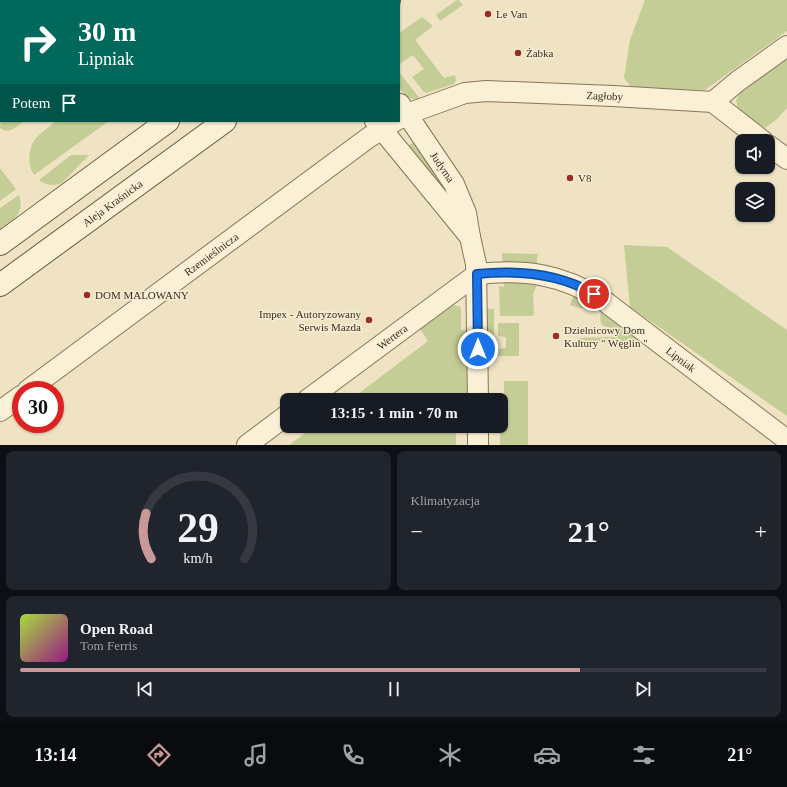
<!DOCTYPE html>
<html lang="pl">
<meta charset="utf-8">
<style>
body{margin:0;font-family:Georgia,serif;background:#20242c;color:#f1f3f6;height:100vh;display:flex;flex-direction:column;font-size:15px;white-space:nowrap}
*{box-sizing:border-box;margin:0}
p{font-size:13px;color:#9ea1a6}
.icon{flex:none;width:22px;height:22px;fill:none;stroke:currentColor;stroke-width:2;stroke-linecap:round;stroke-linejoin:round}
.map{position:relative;height:445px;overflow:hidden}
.panel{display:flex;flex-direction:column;gap:6px;padding:6px;background:#0d0f14;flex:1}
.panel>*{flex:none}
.hud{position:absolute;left:0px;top:0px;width:400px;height:122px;box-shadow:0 1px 3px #0004;background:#00695c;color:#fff;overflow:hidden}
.buttons{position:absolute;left:735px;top:134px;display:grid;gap:8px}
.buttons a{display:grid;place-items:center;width:40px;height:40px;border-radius:8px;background:#171b24;box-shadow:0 1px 3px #0004;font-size:20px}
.speed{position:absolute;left:12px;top:381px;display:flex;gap:8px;font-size:20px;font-weight:700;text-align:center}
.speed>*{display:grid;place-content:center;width:52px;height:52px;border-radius:50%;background:#171b24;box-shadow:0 1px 3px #0004;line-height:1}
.speed .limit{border:6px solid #d22;background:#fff;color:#111}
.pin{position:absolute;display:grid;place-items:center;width:34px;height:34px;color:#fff;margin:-17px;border:2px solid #fff;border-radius:50%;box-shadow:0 1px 4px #0007}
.me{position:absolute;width:44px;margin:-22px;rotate:0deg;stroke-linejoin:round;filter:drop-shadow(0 0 3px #0008)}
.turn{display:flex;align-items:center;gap:14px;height:84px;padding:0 12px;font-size:18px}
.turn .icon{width:52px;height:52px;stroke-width:2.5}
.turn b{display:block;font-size:28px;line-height:34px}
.then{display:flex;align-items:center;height:38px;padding:0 12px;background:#0003;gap:8px;font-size:15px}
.big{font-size:30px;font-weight:700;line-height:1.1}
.panel .card{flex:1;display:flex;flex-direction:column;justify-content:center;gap:6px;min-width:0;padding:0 14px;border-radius:8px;background:#20242c}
.panel .dial{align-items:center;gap:0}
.dial svg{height:104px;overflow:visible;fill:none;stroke:#363941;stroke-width:7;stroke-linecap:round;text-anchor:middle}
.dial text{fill:#f1f3f6;stroke:none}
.song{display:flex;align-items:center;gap:12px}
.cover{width:48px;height:48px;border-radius:6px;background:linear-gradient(135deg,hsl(80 70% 55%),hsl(310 70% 35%))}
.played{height:4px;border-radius:2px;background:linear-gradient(90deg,#c99999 75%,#363941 75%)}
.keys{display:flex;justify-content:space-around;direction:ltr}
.heat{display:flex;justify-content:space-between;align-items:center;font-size:22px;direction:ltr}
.panel .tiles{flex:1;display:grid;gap:6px;grid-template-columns:1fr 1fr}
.card:last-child{grid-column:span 2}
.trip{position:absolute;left:280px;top:393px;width:228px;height:40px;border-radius:8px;background:#171b24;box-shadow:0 1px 3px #0004;font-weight:700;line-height:40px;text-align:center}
.tab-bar{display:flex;height:64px;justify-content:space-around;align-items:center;background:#090b0e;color:#9ea1a6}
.tab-bar .icon{width:28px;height:28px}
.tab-bar .selected{color:#c99999}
.tab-bar b{font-size:18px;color:#f1f3f6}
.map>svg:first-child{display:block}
.green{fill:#c4cd96}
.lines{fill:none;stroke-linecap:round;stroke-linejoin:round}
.minor-casing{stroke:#897559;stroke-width:22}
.tertiary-casing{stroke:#897559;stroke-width:24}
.secondary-casing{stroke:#6b563c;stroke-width:24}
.minor{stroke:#f9f0d6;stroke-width:20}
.tertiary{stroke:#f9f0d6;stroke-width:22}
.secondary{stroke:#f9f0d6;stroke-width:22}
.route-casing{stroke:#114b97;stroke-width:10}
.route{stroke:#1a73e8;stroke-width:7}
.poi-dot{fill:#992c28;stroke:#f6edd2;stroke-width:1.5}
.labels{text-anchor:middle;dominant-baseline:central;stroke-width:3;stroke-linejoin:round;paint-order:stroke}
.poi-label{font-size:11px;fill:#392c1e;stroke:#f6edd2;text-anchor:start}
.street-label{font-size:11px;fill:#392c1e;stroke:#f6edd2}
</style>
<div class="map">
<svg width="787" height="445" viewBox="0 0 787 445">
<rect width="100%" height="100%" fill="#efe3c3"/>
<path class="green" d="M 457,0 L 459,0 L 463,5 L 440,21 L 436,15 Z
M 645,0 L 787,0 L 787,31 L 705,90 L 632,88 L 624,78 L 630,40 Z
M 422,17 L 433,26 L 415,40 L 444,78 L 455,75 L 456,80 L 454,84 L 426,93 L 423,91 L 412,77 L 424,69 L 413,55 L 400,64 L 399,62 L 399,33 Z
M 787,56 L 787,108 L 776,120 L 765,128 L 739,111 L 736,101 L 742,87 Z
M 399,72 L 421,100 C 410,100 406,96 399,88 Z
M 1,110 L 1,121 L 24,121 C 16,127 9,135 0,128 Z
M 56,121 L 109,121 L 34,175 C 27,165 28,148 36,138 C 42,132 49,127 56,121 Z
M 414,143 L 417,145 L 455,204 L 409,147 L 410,144 Z
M 71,155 L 89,155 L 62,183 C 54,187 45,185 39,180 Z
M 0,168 L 16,189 L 0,201 Z
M 19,195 C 25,214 14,219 0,229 L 0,208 Z
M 624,245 L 667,247 L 787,330 L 787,416 L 630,307 Z
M 502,253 L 538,254 L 536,266 L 503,266 Z
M 504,279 L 539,281 L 533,294 L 534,314 L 532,316 L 500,316 L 499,286 L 504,287 Z
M 574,293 L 594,306 C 587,310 577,308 570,305 Z
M 449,304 L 461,307 L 461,330 L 468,331 L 468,400 L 350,400 L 428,341 L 419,328 Z
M 484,309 L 494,309 L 494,356 L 487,353 Z
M 604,309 L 642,338 L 642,342 L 578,342 L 577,338 L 615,337 L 615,328 C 603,328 598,325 601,312 Z
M 498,323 L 519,323 L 519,356 L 498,356 L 498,349 L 506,348 L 506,337 L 498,336 Z
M 504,381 L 528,381 L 528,445 L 500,445 L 501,400 L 499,399 L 504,399 Z
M 315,426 L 456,426 L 456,445 L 289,445 Z"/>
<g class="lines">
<g class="minor-casing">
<g id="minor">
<path d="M 713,102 L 763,141"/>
<path id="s1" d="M 400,104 L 454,184 L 466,213 L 470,237 L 476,264 L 478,400"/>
<path id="s2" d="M 399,119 L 407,114 L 465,93 L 486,91 L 613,96 L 713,102 L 738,81 L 787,46"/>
<path d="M 375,121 L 470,237"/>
<path d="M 768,145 L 787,159"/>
<path id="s3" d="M 28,390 L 368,138 L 395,121"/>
<path id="s4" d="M 307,400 L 477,274 C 526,269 561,274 603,300 L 787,440"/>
<path d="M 0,411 L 21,396"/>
<path d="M 478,426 L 478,445"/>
<path d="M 247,445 L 287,415"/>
</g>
</g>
<g class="tertiary-casing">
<path id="tertiary" d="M 285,0 L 286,1"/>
</g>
<g class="secondary-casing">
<g id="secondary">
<path d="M 332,1 L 333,0"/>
<path d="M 388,1 L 389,0"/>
<path d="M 0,244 L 168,121"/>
<path id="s5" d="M 0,285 L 225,121"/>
</g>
</g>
<use href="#minor" class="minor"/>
<use href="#tertiary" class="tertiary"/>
<use href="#secondary" class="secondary"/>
</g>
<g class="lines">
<g class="route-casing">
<path id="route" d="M 478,349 L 477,274 C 517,270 559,273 594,294"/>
</g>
<use href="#route" class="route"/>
</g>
<g class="poi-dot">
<circle cx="488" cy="14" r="4"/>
<circle cx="518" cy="53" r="4"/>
<circle cx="570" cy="178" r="4"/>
<circle cx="87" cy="295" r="4"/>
<circle cx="369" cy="320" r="4"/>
<circle cx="556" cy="336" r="4"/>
</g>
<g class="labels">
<g class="poi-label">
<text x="496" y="14">Le Van</text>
<text x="526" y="53">Żabka</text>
<text x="578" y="178">V8</text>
<text x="95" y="295">DOM MALOWANY</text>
<text x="361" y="314" text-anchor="end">Impex - Autoryzowany<tspan x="361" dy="13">Serwis Mazda</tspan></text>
<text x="564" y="330">Dzielnicowy Dom<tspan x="564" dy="13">Kultury " Węglin "</tspan></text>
</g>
<g class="street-label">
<text stroke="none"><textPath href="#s2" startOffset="211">Zagłoby</textPath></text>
<text stroke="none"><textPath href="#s1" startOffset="76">Judyma</textPath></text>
<text stroke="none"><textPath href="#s5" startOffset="139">Aleja Kraśnicka</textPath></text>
<text stroke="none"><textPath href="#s3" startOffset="228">Rzemieślnicza</textPath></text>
<text stroke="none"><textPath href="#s4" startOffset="106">Wertera</textPath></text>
<text stroke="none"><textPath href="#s4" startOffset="441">Lipniak</textPath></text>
</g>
</g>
</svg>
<div class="buttons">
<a><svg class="icon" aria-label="sound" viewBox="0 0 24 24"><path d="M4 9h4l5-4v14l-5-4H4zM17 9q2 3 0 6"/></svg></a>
<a><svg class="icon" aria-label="layers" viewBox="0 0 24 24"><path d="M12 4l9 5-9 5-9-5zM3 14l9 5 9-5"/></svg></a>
</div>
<div class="speed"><div class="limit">30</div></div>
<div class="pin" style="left:594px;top:294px;background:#d93025"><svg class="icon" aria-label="arrive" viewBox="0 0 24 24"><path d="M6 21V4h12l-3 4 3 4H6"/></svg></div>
<svg class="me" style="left:478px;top:349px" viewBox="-20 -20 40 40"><circle r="17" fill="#1a73e8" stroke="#fff" stroke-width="3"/><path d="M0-11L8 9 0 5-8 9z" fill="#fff"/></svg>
<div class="trip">13:15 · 1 min · 70 m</div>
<div class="hud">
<div class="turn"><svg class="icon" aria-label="right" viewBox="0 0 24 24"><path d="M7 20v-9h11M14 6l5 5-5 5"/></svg><div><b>30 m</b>Lipniak</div></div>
<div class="then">Potem<svg class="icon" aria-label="arrive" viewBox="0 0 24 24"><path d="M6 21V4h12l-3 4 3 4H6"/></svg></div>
</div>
</div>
<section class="panel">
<div class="tiles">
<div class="card dial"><svg viewBox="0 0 100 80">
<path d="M14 69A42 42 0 1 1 86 69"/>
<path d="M14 69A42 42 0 0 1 10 34" stroke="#c99999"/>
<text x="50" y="56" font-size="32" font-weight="700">29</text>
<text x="50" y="72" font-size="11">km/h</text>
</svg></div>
<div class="card"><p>Klimatyzacja</p>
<div class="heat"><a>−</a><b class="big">21°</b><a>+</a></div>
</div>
<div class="card">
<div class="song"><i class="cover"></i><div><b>Open Road</b><p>Tom Ferris</p></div></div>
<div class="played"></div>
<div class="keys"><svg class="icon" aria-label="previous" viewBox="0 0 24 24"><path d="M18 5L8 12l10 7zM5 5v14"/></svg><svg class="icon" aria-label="pause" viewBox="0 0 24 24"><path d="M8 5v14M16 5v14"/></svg><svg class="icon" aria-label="next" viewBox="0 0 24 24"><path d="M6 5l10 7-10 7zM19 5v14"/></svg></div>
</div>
</div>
</section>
<nav class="tab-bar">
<b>13:14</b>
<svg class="icon selected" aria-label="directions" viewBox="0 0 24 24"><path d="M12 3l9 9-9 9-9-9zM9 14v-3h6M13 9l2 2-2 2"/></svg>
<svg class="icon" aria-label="music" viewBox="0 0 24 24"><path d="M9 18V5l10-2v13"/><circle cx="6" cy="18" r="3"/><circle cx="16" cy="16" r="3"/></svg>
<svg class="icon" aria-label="phone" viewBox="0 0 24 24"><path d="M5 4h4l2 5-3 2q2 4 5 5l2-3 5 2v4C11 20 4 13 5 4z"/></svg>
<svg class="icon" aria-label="climate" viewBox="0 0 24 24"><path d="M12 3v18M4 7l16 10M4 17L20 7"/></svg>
<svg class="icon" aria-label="car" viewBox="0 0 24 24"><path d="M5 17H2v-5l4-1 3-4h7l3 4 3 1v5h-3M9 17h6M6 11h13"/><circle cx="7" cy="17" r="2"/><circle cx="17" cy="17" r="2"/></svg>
<svg class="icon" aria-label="filters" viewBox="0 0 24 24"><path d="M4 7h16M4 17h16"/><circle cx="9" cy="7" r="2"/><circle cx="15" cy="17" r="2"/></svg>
<b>21°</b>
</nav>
